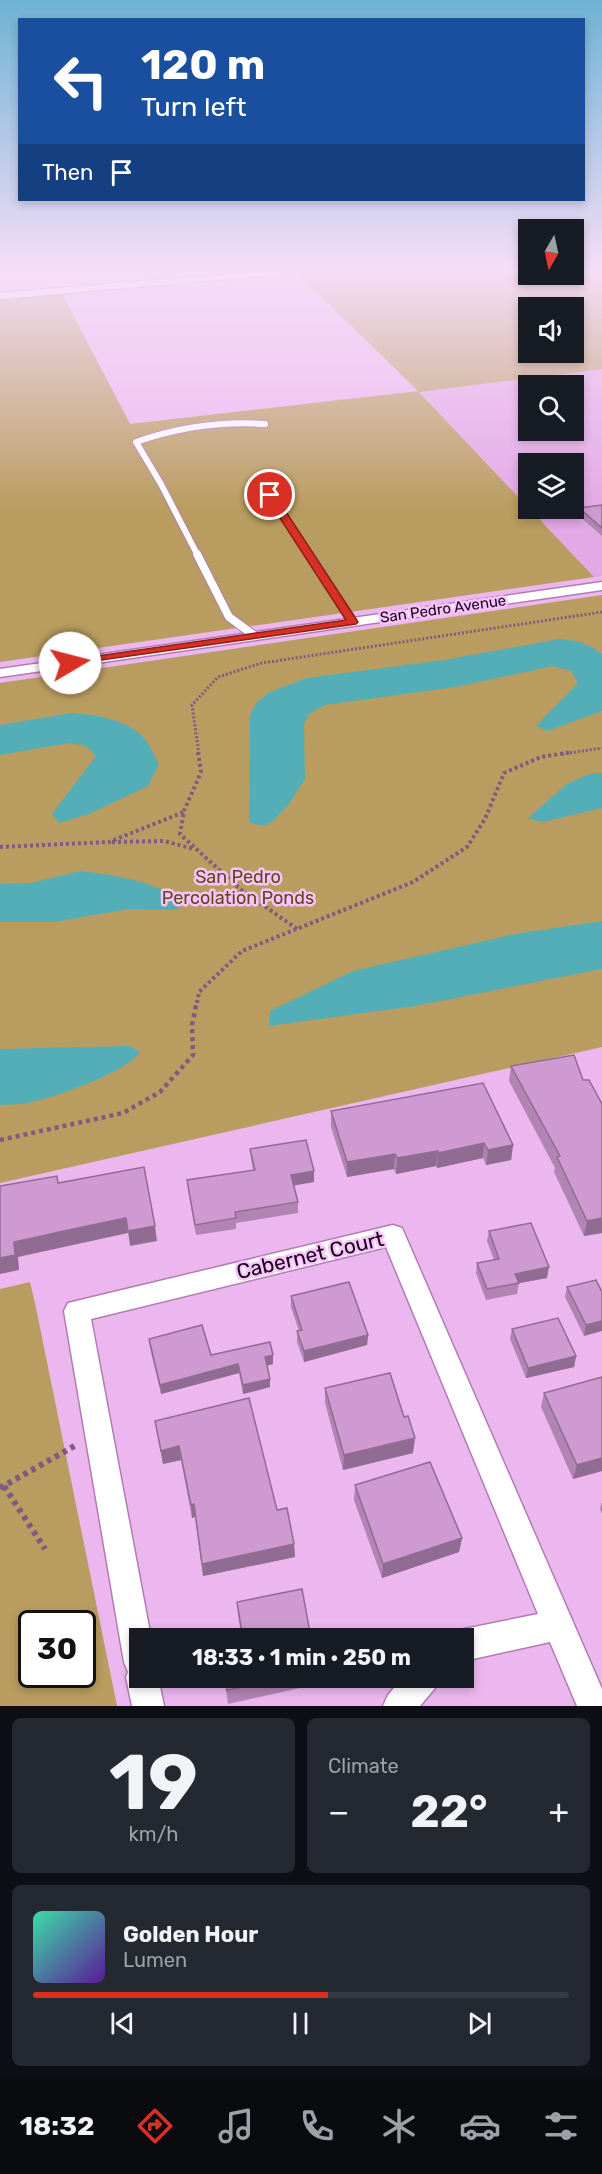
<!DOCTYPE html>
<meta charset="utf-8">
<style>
body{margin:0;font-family:Rubik,sans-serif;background:#242831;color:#f1f3f6;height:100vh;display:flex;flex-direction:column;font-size:22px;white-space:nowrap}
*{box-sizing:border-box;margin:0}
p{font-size:20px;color:#9ea1a6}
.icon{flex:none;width:33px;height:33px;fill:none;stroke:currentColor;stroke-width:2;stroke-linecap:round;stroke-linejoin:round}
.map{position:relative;height:1706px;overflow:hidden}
.sheet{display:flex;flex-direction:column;gap:12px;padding:12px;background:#0d0f14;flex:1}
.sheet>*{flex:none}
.guide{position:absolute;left:18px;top:18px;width:567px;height:183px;border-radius:0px;box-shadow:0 3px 9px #0003;background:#1a4fa0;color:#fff;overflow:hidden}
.needle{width:39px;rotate:189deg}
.controls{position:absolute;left:518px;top:219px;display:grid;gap:12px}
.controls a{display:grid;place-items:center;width:66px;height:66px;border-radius:0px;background:#171b24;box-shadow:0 3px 9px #0003;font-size:30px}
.speed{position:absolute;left:18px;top:1610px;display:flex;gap:12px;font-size:30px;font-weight:700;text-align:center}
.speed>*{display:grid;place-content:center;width:78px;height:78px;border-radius:50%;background:#171b24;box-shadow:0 3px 9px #0003;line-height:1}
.speed .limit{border:3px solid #111;border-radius:9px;background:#fff;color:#111}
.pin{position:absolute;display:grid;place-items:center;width:51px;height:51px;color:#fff;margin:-26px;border:3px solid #fff;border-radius:50%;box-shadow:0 2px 6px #0007}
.me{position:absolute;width:66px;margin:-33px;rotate:82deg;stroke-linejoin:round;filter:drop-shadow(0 0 4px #0008)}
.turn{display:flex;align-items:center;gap:21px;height:126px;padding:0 24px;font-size:27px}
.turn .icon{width:78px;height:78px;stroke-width:2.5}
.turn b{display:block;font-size:42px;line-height:51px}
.then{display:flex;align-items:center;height:57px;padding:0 24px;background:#0003;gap:12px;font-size:22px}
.big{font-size:45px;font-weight:700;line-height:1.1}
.sheet .tile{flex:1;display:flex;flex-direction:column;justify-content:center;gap:9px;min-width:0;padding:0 21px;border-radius:9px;background:#242831}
.sheet .dial{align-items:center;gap:0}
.dial b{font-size:78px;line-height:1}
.song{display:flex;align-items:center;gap:18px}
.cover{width:72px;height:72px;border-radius:9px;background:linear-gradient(135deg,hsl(160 70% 55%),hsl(270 70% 35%))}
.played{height:6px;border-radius:3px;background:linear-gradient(90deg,#d93025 55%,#363941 55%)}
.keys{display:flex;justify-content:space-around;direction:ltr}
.heat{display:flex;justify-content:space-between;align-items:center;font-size:33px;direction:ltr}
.sheet .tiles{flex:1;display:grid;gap:12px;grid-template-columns:1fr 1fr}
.tile:last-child{grid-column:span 2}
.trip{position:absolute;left:129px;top:1628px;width:345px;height:60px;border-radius:0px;background:#171b24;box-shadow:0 3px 9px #0003;font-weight:700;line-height:60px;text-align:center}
.menu{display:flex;height:96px;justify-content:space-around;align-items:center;background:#090b0e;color:#9ea1a6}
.menu .icon{width:42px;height:42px}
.menu .current{color:#d93025}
.menu b{font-size:27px;color:#f1f3f6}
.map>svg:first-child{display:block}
.built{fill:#e3a9e6;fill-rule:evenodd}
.green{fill:#b99c5f;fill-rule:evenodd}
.water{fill:#54aeb7}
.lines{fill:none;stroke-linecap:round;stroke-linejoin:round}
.service-far1-casing{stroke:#b07db3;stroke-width:8}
.service-casing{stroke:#b07db3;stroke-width:10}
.minor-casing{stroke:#b07db3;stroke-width:3}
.path-far3{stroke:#7e5b80;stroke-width:3;stroke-dasharray:2 2;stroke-linecap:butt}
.path-far2{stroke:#7e5b80;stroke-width:4;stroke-dasharray:3 3;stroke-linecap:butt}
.path-far1{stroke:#7e5b80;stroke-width:4.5;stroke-dasharray:4 4;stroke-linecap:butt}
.path{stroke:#7e5b80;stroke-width:6;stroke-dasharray:4.5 4.5;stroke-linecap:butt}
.service-far1{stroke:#fff;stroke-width:6}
.service{stroke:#fff;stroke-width:8}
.minor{fill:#fff;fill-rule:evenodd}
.wall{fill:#b184b4}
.shaded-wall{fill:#906c92}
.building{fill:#ce9ad1;stroke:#906c92;stroke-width:1.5}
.route{fill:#d93025;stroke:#8d1f18;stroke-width:1.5}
.labels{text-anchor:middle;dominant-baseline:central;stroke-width:5;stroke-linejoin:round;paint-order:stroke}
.far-street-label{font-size:15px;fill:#150416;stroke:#f9c3fc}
.park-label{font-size:18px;fill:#5d4818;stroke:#f9c3fc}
.near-street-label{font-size:21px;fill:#150416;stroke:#f9c3fc}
</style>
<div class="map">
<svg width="602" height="1706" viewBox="0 0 602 1706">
<rect width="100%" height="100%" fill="#ecb6ef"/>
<path class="built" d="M 602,369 L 602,576 L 594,577 L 529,509 L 573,508 L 573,464 L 528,464 L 528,507 L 419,391 ZM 528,386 L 573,386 L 573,430 L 528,430 Z"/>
<path class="green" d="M 317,271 L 528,271 L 528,274 L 573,274 L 573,271 L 602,271 L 602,369 L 419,392 L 594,577 L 0,662 L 0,298 L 62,293 L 130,424 L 418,391 L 297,273 ZM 528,308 L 573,308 L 573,352 L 528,352 Z
M 602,595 L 602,1047 L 0,1183 L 0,683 Z
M 30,1282 L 35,1303 L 117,1706 L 0,1706 L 0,1289 ZM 32,1623 L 82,1623 L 82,1674 L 32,1674 Z"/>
<path class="water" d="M 559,639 C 576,640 588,643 602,654 L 602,711 L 548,731 L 536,726 L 578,683 L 571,671 L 553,666 L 455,687 L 325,705 L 309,714 L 304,724 L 305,779 L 289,804 L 271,823 L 262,826 L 249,822 L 250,715 L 256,703 L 268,693 L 306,678 L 445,660 Z
M 72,713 C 97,715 126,719 144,738 C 150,745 154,756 159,764 L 148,786 L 89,814 L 59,823 L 52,814 L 96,756 L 86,746 L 70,743 L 0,755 L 0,725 Z
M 592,773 L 602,773 L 602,808 L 543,822 L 528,818 L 567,784 Z
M 81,871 C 112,875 160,881 183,904 L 176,910 L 129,909 L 54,922 L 0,922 L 0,884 L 31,883 Z
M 602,921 L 602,969 L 415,1006 L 269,1026 L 270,1011 L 353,971 L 515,934 Z
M 130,1046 L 140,1052 C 126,1073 55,1097 28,1103 C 19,1105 9,1104 0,1105 L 0,1049 Z"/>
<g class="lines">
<g class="service-far1-casing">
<path id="service-far1" d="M 270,495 L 310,556
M 198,556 L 161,484 L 136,442 C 179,427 220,421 265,424"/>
</g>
<g class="service-casing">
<path id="service" d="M 197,554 L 229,617 L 255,636
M 309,554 L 353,622"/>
</g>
<g class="minor-casing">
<path id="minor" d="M 264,271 L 300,271 L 296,273 L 0,299 L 0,293 Z
M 602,582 L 602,590 L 0,677 L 0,669 Z
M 393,1225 L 402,1228 L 405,1235 L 602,1689 L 602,1706 L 577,1706 L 550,1642 L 464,1661 L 464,1638 L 451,1638 L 453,1634 L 464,1629 L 538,1614 L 386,1247 L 91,1319 L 151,1638 L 140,1638 L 140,1677 L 158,1677 L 164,1706 L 132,1706 L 126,1677 L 128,1672 L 124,1662 L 64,1311 L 68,1303 Z
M 403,1677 L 440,1677 L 435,1688 L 420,1706 L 383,1706 L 388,1695 Z"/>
</g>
<path class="path-far3" d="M 199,754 L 192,705 L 218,677 L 262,663 L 602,612
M 562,754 L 602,748"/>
<path class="path-far2" d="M 198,752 L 201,772 L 184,811 L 180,834 L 240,889 L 297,929
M 112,842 L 164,841 L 194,849
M 0,847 L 109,842 L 184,812
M 197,1003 L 199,992 L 242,951 L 413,882 L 467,847 L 485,819 L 504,773 L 541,757 L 572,752"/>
<path class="path-far1" d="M 0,1140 L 123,1113 L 160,1092 L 193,1055 L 192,1025 L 197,1001"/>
<path class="path" d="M 4,1486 L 45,1549
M 0,1488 L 78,1444"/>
<use href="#service-far1" class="service-far1"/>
<use href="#service" class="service"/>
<use href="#minor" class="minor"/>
</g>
<path class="wall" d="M 602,505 L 602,536 L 578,515 L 579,508 Z
M 511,1066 L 583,1080 L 602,1104 L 602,1233 L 584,1236 L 554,1172 L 555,1168 L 509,1081 Z
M 331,1111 L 513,1145 L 511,1160 L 486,1165 L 483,1158 L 437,1168 L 436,1166 L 396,1174 L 394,1169 L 347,1177 L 331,1127 Z
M 250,1149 L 314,1171 L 314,1182 L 294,1185 L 298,1202 L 298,1213 L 236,1223 L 236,1229 L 196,1235 L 188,1190 L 187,1180 L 253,1170 L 251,1159 Z
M 489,1231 L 547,1278 L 519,1283 L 517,1294 L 486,1300 L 476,1273 L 477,1263 L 494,1260 L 487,1241 Z
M 567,1287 L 602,1292 L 584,1336 L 565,1297 Z
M 291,1296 L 368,1335 L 367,1345 L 304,1362 L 297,1342 L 297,1331 L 299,1331 L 291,1307 Z
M 512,1329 L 576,1356 L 574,1367 L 526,1378 L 510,1339 Z
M 149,1339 L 211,1355 L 273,1364 L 267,1366 L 270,1379 L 270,1387 L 243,1394 L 239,1373 L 161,1394 L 150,1348 Z
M 602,1377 L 602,1471 L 573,1479 L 541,1407 L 544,1393 Z
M 325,1388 L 413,1453 L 343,1470 L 325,1403 Z
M 155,1421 L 277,1510 L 294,1544 L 295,1557 L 203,1576 L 195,1517 L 192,1518 L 181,1460 L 163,1464 Z
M 355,1485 L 462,1538 L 459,1552 L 382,1578 L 354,1500 Z
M 602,1502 L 602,1514 L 600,1509 Z
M 237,1602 L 311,1638 L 242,1638 L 238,1616 Z
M 224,1677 L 318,1677 L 318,1684 L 228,1704 Z"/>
<path class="shaded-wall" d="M 484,1143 L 483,1158 L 437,1168 L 438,1153 Z
M 513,1145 L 511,1160 L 486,1165 L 488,1150 Z
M 438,1151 L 436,1166 L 396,1174 L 397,1158 Z
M 395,1154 L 394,1169 L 347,1177 L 347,1162 Z
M 314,1171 L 314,1182 L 291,1186 L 291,1175 Z
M 126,1218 L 128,1233 L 18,1257 L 19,1270 L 0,1274 L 0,1258 L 14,1242 Z
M 602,1218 L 602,1233 L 584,1236 L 587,1221 Z
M 155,1226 L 157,1241 L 130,1246 L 128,1231 Z
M 549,1267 L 547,1278 L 514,1284 L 515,1274 Z
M 602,1321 L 602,1331 L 584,1336 L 586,1325 Z
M 368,1335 L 367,1345 L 304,1362 L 304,1351 Z
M 273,1355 L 273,1364 L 265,1366 L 265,1357 Z
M 576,1356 L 574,1367 L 526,1378 L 528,1368 Z
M 238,1364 L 239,1373 L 161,1394 L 160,1385 Z
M 270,1379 L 270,1387 L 243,1394 L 243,1385 Z
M 415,1438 L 413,1453 L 343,1470 L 344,1455 Z
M 179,1446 L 181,1460 L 163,1464 L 161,1451 Z
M 602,1458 L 602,1471 L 573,1479 L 577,1465 Z
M 194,1504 L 195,1517 L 192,1518 L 191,1505 Z
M 462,1538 L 459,1552 L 382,1578 L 383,1564 Z
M 294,1544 L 295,1557 L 203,1576 L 202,1564 Z"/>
<path class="building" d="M 602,505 L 602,528 L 579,508 Z
M 574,1055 L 583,1080 L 589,1080 L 602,1104 L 602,1218 L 587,1221 L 557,1157 L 560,1156 L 511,1066 Z
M 483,1083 L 513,1145 L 488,1150 L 484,1143 L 438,1153 L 438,1151 L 397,1158 L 395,1154 L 347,1162 L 331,1111 Z
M 306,1140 L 314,1171 L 291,1175 L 298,1202 L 235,1212 L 236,1218 L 195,1225 L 187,1180 L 255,1170 L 250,1149 Z
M 144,1167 L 155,1226 L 128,1231 L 126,1218 L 64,1231 L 14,1242 L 15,1255 L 0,1258 L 0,1186 L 57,1176 L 58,1183 Z
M 531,1223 L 549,1267 L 515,1274 L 519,1283 L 487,1289 L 477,1263 L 499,1259 L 489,1231 Z
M 596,1280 L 602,1292 L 602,1321 L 586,1325 L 567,1287 Z
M 349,1282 L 368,1335 L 304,1351 L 297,1331 L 302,1330 L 291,1296 Z
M 558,1318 L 576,1356 L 528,1368 L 512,1329 Z
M 202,1325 L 211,1355 L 270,1342 L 273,1355 L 265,1357 L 270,1379 L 243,1385 L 238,1364 L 160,1385 L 149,1339 Z
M 390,1373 L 404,1417 L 408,1416 L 415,1438 L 344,1455 L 325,1388 Z
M 602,1377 L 602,1458 L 577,1465 L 544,1393 Z
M 249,1398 L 277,1510 L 287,1508 L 294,1544 L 202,1564 L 194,1504 L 191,1505 L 179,1446 L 161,1451 L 155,1421 Z
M 430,1462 L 462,1538 L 383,1564 L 355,1485 Z
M 302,1589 L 311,1638 L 243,1638 L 237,1602 Z
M 225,1677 L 289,1677 L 227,1690 Z"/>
<linearGradient id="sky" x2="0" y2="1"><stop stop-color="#6db2d4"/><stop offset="0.53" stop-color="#f6def8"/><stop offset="1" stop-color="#f6def8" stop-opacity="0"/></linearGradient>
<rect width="602" height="510" fill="url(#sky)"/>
<path class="route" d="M 267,493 L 275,495 L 358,622 L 356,624 L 66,665 L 66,661 L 70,660 L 346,620 L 265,495 Z"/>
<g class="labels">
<g class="far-street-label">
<text transform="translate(443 609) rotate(-8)">San Pedro Avenue</text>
</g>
<g class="park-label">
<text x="238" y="877">San Pedro<tspan x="238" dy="21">Percolation Ponds</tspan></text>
</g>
<g class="near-street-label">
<text transform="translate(310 1255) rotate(-13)">Cabernet Court</text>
</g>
</g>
</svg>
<div class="controls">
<a><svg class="needle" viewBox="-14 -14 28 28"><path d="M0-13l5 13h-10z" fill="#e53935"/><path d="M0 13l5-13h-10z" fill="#9ea1a6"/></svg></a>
<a><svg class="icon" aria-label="sound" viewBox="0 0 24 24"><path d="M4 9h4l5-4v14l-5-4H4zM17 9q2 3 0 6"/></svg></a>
<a><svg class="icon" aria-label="search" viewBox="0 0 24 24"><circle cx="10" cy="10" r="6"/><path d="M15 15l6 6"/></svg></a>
<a><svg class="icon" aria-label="layers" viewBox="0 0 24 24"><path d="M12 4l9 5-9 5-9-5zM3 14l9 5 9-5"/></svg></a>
</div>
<div class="speed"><div class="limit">30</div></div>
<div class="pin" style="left:270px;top:495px;background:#d93025"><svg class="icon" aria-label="arrive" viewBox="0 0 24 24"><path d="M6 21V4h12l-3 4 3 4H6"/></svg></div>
<svg class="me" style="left:70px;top:663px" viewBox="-20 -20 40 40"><circle r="19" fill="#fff"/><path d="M0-13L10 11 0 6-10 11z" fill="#d93025"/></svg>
<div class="trip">18:33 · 1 min · 250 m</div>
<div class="guide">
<div class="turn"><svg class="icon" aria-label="left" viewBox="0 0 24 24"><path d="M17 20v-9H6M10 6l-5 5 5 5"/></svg><div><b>120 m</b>Turn left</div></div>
<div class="then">Then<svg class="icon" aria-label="arrive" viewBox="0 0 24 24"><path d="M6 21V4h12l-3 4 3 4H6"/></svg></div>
</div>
</div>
<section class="sheet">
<div class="tiles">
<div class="tile dial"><b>19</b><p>km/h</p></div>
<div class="tile"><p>Climate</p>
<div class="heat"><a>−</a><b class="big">22°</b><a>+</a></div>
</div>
<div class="tile">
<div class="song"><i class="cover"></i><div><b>Golden Hour</b><p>Lumen</p></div></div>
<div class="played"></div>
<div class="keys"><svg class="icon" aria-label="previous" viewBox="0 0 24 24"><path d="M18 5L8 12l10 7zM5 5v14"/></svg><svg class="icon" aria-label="pause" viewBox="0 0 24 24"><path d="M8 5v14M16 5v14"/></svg><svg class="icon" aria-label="next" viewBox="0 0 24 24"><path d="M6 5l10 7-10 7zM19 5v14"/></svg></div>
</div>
</div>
</section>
<nav class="menu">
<b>18:32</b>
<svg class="icon current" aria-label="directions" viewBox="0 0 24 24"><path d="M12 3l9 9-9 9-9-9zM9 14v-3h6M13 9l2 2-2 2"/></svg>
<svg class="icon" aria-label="music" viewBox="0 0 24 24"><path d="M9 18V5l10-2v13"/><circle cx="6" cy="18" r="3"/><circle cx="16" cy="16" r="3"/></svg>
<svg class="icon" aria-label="phone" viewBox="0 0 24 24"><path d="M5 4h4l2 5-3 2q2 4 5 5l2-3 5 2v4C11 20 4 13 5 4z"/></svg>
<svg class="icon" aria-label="climate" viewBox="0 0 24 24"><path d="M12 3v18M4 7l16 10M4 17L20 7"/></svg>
<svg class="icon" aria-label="car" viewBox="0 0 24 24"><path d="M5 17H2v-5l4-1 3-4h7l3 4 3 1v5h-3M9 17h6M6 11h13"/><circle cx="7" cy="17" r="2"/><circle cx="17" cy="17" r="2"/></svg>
<svg class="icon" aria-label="filters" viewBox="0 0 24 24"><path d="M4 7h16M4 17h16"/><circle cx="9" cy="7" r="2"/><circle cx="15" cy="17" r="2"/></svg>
</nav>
